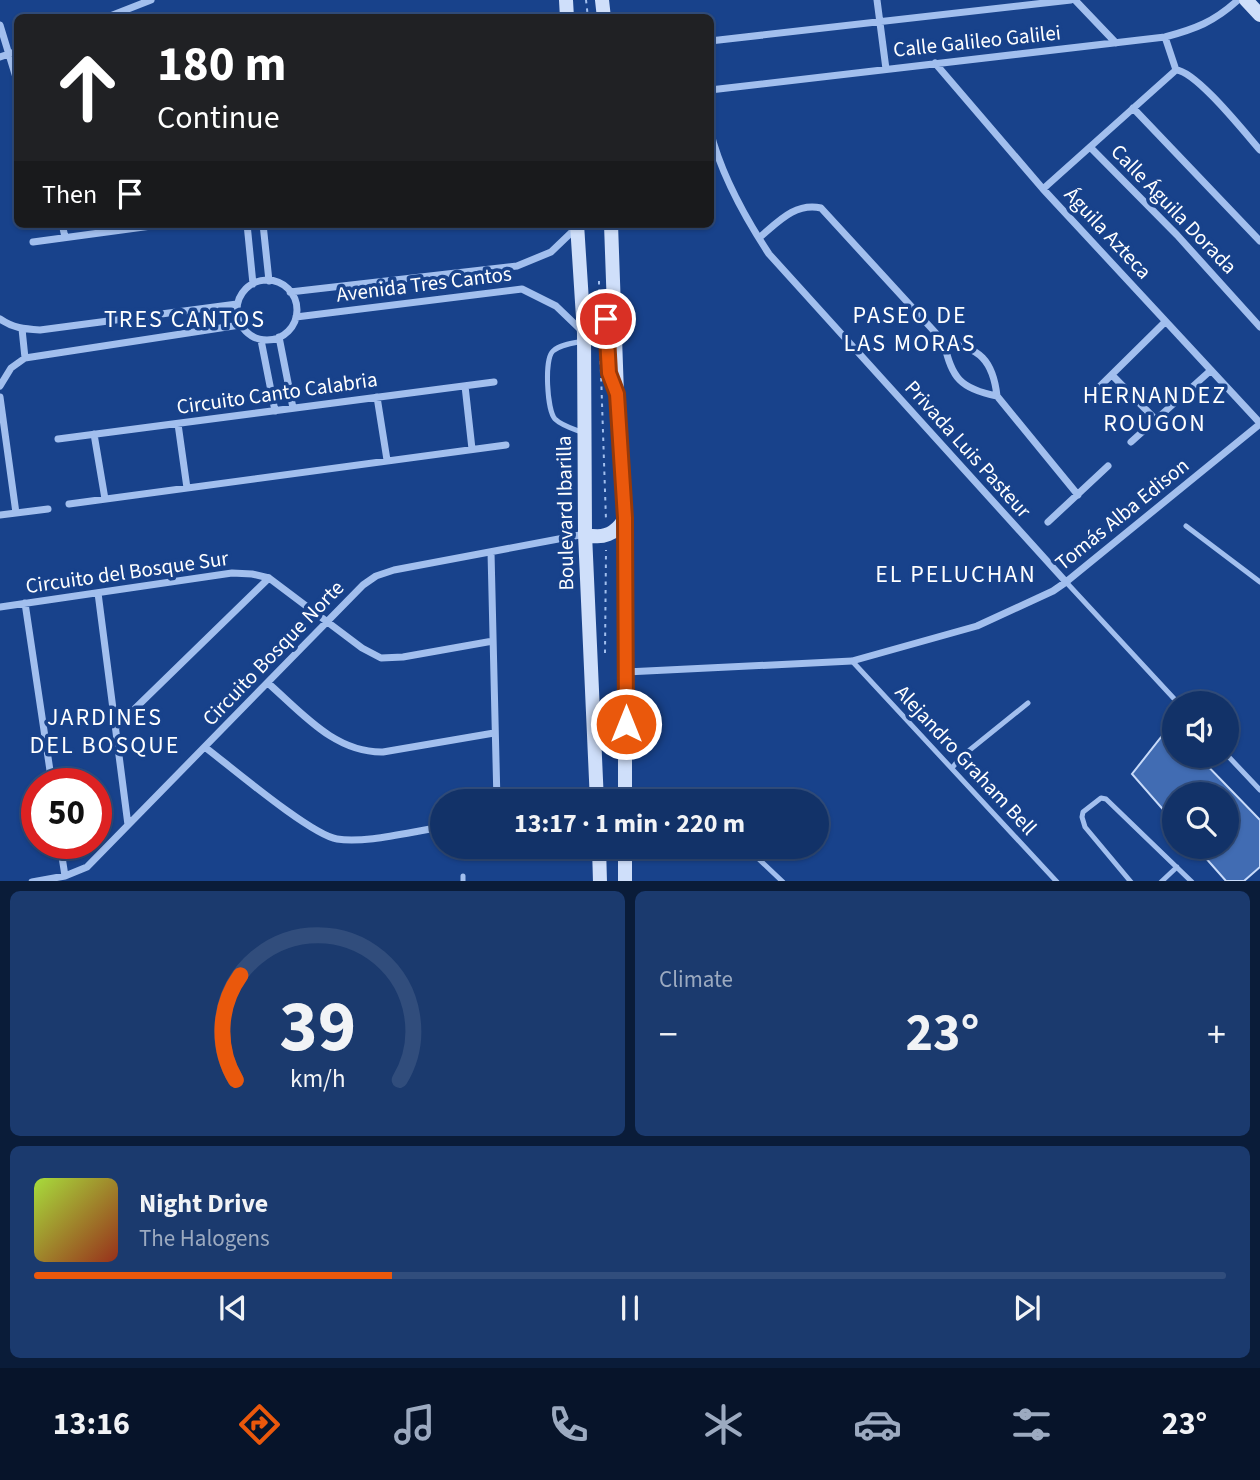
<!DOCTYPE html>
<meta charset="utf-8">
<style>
body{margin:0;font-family:"Source Sans 3",sans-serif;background:#1b3a6e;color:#f1f3f6;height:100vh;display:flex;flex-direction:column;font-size:26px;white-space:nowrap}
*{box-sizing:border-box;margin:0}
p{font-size:23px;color:#9caac0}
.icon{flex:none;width:38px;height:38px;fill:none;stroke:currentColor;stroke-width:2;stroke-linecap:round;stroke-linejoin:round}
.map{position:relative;height:881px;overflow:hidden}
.drawer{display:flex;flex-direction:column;gap:10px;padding:10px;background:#0a1c39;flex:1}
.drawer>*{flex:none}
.hud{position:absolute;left:14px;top:14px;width:700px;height:214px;border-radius:10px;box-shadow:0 2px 5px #0004,0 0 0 2px #314d7c;background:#202124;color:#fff;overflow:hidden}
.fabs{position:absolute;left:1162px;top:691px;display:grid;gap:14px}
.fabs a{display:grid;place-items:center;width:77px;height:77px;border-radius:50%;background:#123268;box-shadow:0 2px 5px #0004,0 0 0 2px #314d7c;font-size:35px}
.speed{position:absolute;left:21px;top:768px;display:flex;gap:14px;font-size:35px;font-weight:700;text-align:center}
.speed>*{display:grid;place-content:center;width:91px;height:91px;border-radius:50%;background:#123268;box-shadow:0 2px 5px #0004,0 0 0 2px #314d7c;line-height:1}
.speed .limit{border:10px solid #d22;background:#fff;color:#111}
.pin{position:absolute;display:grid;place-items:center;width:60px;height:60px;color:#fff;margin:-30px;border:4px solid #fff;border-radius:50%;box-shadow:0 2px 7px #0007}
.me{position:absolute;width:77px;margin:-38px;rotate:0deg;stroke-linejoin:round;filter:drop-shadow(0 0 5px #0008)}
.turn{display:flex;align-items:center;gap:24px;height:147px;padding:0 28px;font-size:32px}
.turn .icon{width:91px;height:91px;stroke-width:2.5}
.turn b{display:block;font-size:49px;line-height:60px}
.then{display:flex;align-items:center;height:66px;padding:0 28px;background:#0003;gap:14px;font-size:26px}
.big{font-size:52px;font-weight:700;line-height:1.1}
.drawer .card{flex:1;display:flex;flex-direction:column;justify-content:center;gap:10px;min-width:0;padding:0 24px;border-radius:10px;background:#1b3a6e}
.drawer .dial{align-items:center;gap:0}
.dial svg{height:182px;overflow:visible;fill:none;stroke:#314d7c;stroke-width:7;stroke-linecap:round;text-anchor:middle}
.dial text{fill:#f1f3f6;stroke:none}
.song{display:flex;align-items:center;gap:21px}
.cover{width:84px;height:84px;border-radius:10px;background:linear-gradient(135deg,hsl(80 70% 55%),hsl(10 70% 35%))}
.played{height:7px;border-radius:4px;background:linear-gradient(90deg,#ea580c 30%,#314d7c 30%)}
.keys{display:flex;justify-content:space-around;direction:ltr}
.heat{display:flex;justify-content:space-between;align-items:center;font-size:38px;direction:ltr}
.drawer .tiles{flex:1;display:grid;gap:10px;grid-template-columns:1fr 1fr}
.card:last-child{grid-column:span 2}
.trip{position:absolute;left:430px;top:789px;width:399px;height:70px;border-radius:35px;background:#123268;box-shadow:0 2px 5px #0004,0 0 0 2px #314d7c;font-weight:700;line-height:70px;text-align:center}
.menu{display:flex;height:112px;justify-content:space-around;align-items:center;background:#07142a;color:#9caac0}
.menu .icon{width:49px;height:49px}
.menu .current{color:#ea580c}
.menu b{font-size:32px;color:#f1f3f6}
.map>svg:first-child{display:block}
.building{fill:#416cb3;stroke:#c8dbfa;stroke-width:2}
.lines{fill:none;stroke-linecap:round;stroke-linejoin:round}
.path{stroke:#a2bfee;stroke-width:2;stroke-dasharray:3.5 5;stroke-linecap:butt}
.service{stroke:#a2bfee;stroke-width:5}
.minor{stroke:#a2bfee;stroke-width:7}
.secondary{stroke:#cfdffa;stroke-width:14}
.route-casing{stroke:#983908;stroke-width:18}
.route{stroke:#ea580c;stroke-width:12}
.labels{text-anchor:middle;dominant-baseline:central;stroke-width:7;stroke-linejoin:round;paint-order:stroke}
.street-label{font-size:21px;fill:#fff;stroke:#18428b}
.quarter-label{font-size:24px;letter-spacing:2px;fill:#fff;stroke:#18428b}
</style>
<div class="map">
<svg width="1260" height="882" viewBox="0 0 1260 882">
<rect width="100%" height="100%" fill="#18428b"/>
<path class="building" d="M 1169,727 L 1174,732 L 1174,756 L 1198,756 L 1260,820 L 1260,867 L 1244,881 L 1226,881 L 1196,847 L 1227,847 L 1227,794 L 1174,794 L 1174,822 L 1132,774 Z"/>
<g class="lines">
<path class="path" d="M 586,0 L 588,18
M 599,281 L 599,300
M 600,344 L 606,520
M 605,653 L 606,550"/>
<path class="service" d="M 584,433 C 574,429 562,426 555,419 C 547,410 544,359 553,351 C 561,344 574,343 584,341
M 1186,526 L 1260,582
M 1066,582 L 1179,704
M 852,661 L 1057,882
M 1227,755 L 1260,790
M 952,768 L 961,757 L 1028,703
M 746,847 L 783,882
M 463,876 L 463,882
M 1131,882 L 1085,827 L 1082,817 L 1083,812 L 1101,798 L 1106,799 L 1192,882
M 1161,882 L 1177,867"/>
<path class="minor" d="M 877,0 L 886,69
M 1075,0 L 1116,43
M 105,18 L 151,0
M 0,25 L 18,84
M 1165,37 L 1176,70
M 710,41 L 1071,0
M 0,57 L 18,51
M 935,63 L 1043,189 L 1260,423
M 710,90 L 1165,37 C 1195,29 1214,22 1238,0
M 1133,108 L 1260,241
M 710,130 C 721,175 744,216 769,254 L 1066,582
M 1090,147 L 1177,235 L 1260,327
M 1043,189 L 1176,70 C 1196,71 1245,133 1260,150
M 62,224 L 65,237
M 247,224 L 253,284
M 263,224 L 269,281
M 759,238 C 777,223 795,202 821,208 L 944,342 C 951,378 961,389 997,396
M 33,242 L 166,224
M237 310a30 30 0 1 1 60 0a30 30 0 1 1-60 0Z
M 290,292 L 517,266 L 551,252 L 575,229
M 296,317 L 522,289 L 556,306 L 581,330
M 0,319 C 13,328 24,329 40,330 L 237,304
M 22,329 L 25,358
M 279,337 L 293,408
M 261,340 L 275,411
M 944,342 C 980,347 993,361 997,396 L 1078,495
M 1112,375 L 1156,420
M 0,386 L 11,368 L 25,358 L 240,325
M 465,386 L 472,449
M 0,397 L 16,513
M 377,397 L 387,460
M 1087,399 L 1165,322
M 178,424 L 187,488
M 94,434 L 105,499
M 58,439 L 494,382
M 1131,442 L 1210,371
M 69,504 L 506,445
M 0,515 L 48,509
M 1048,522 L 1108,466
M 491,552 L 497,802
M 98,593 L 128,825
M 25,603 L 52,784
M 0,607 L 232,573 L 252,574 L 269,578 L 362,648 L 381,658 L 403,657 L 493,641
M 626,672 L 852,661 L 977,626 L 1053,591 L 1066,582 L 1260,424
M 269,684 C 302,713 335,753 383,752 L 494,733
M 116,727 L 269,578
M 206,748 C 231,767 311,835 337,839 C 365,844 413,831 443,827
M 60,844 L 65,876
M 32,882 L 65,876 L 87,867 L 363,585 L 376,576 L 394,570 L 585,534"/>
<path class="secondary" d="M 566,0 L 567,18
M 602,0 L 604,18
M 1246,0 L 1260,15
M 577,224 L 584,333 L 585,534 L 597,802
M 611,224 L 617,394 L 625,518 L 625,802
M 583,310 L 603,315 L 608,325 L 608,334
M 585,534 C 602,540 616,534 625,518
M 599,847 L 600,882
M 625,847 L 625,882"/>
</g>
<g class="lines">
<g class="route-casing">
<path id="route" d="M 606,319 L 609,373 L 617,394 L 625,518 L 626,724"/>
</g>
<use href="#route" class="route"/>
</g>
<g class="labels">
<g class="street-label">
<text transform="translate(977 41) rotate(-6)">Calle Galileo Galilei</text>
<text transform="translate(1174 209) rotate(46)">Calle Águila Dorada</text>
<text transform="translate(1108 233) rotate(47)">Águila Azteca</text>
<text transform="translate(424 284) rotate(-7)">Avenida Tres Cantos</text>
<text transform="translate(277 393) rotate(-8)">Circuito Canto Calabria</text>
<text transform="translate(968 449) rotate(48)">Privada Luis Pasteur</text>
<text transform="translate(565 513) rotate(-91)">Boulevard Ibarilla</text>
<text transform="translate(1122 514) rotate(-39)">Tomás Alba Edison</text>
<text transform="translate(127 572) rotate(-8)">Circuito del Bosque Sur</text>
<text transform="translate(273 653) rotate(-46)">Circuito Bosque Norte</text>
<text transform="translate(966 760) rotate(47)">Alejandro Graham Bell</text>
</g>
<g class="quarter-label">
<text x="910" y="315">PASEO DE<tspan x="910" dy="28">LAS MORAS</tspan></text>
<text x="185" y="319">TRES CANTOS</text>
<text x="1155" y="395">HERNANDEZ<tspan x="1155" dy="28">ROUGON</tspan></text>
<text x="956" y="574">EL PELUCHAN</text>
<text x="105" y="717">JARDINES<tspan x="105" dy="28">DEL BOSQUE</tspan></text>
</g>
</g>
</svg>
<div class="fabs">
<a><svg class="icon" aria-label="sound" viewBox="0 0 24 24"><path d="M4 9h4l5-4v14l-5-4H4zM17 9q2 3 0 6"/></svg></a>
<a><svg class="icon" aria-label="search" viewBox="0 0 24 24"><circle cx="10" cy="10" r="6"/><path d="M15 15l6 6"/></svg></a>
</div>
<div class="speed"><div class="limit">50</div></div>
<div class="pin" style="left:606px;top:319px;background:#d93025"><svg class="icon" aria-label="arrive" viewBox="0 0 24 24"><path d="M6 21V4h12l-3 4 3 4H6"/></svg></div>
<svg class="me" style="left:626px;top:724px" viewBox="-20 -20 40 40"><circle r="17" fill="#ea580c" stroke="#fff" stroke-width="3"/><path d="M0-11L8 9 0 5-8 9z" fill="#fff"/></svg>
<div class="trip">13:17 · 1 min · 220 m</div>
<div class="hud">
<div class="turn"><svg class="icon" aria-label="ahead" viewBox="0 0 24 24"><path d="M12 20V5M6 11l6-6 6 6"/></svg><div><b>180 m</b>Continue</div></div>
<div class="then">Then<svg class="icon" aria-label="arrive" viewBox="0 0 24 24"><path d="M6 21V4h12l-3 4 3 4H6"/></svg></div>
</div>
</div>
<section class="drawer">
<div class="tiles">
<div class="card dial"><svg viewBox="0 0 100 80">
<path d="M14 69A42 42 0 1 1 86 69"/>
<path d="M14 69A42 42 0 0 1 16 23" stroke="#ea580c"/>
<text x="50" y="56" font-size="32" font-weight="700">39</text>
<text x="50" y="72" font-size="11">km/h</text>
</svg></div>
<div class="card"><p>Climate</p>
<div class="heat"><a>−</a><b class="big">23°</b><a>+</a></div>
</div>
<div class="card">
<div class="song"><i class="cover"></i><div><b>Night Drive</b><p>The Halogens</p></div></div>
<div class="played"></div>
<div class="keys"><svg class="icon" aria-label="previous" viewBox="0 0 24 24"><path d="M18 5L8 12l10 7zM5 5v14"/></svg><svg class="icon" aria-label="pause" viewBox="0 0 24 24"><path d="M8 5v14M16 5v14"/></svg><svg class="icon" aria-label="next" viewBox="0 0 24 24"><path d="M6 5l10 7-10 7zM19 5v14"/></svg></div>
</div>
</div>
</section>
<nav class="menu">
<b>13:16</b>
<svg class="icon current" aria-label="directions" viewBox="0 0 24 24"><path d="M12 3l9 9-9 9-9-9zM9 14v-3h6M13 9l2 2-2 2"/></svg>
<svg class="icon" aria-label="music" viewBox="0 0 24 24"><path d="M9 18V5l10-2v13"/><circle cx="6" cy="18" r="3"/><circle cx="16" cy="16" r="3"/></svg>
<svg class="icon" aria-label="phone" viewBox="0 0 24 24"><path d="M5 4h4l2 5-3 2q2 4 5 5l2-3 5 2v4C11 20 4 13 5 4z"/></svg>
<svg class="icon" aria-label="climate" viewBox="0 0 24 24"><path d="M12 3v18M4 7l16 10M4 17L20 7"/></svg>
<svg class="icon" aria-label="car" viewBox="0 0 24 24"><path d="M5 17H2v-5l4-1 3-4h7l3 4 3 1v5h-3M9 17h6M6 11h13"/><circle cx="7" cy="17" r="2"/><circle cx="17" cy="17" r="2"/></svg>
<svg class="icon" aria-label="filters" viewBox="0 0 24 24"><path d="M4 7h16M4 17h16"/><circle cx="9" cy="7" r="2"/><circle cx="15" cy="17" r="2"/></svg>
<b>23°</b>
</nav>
